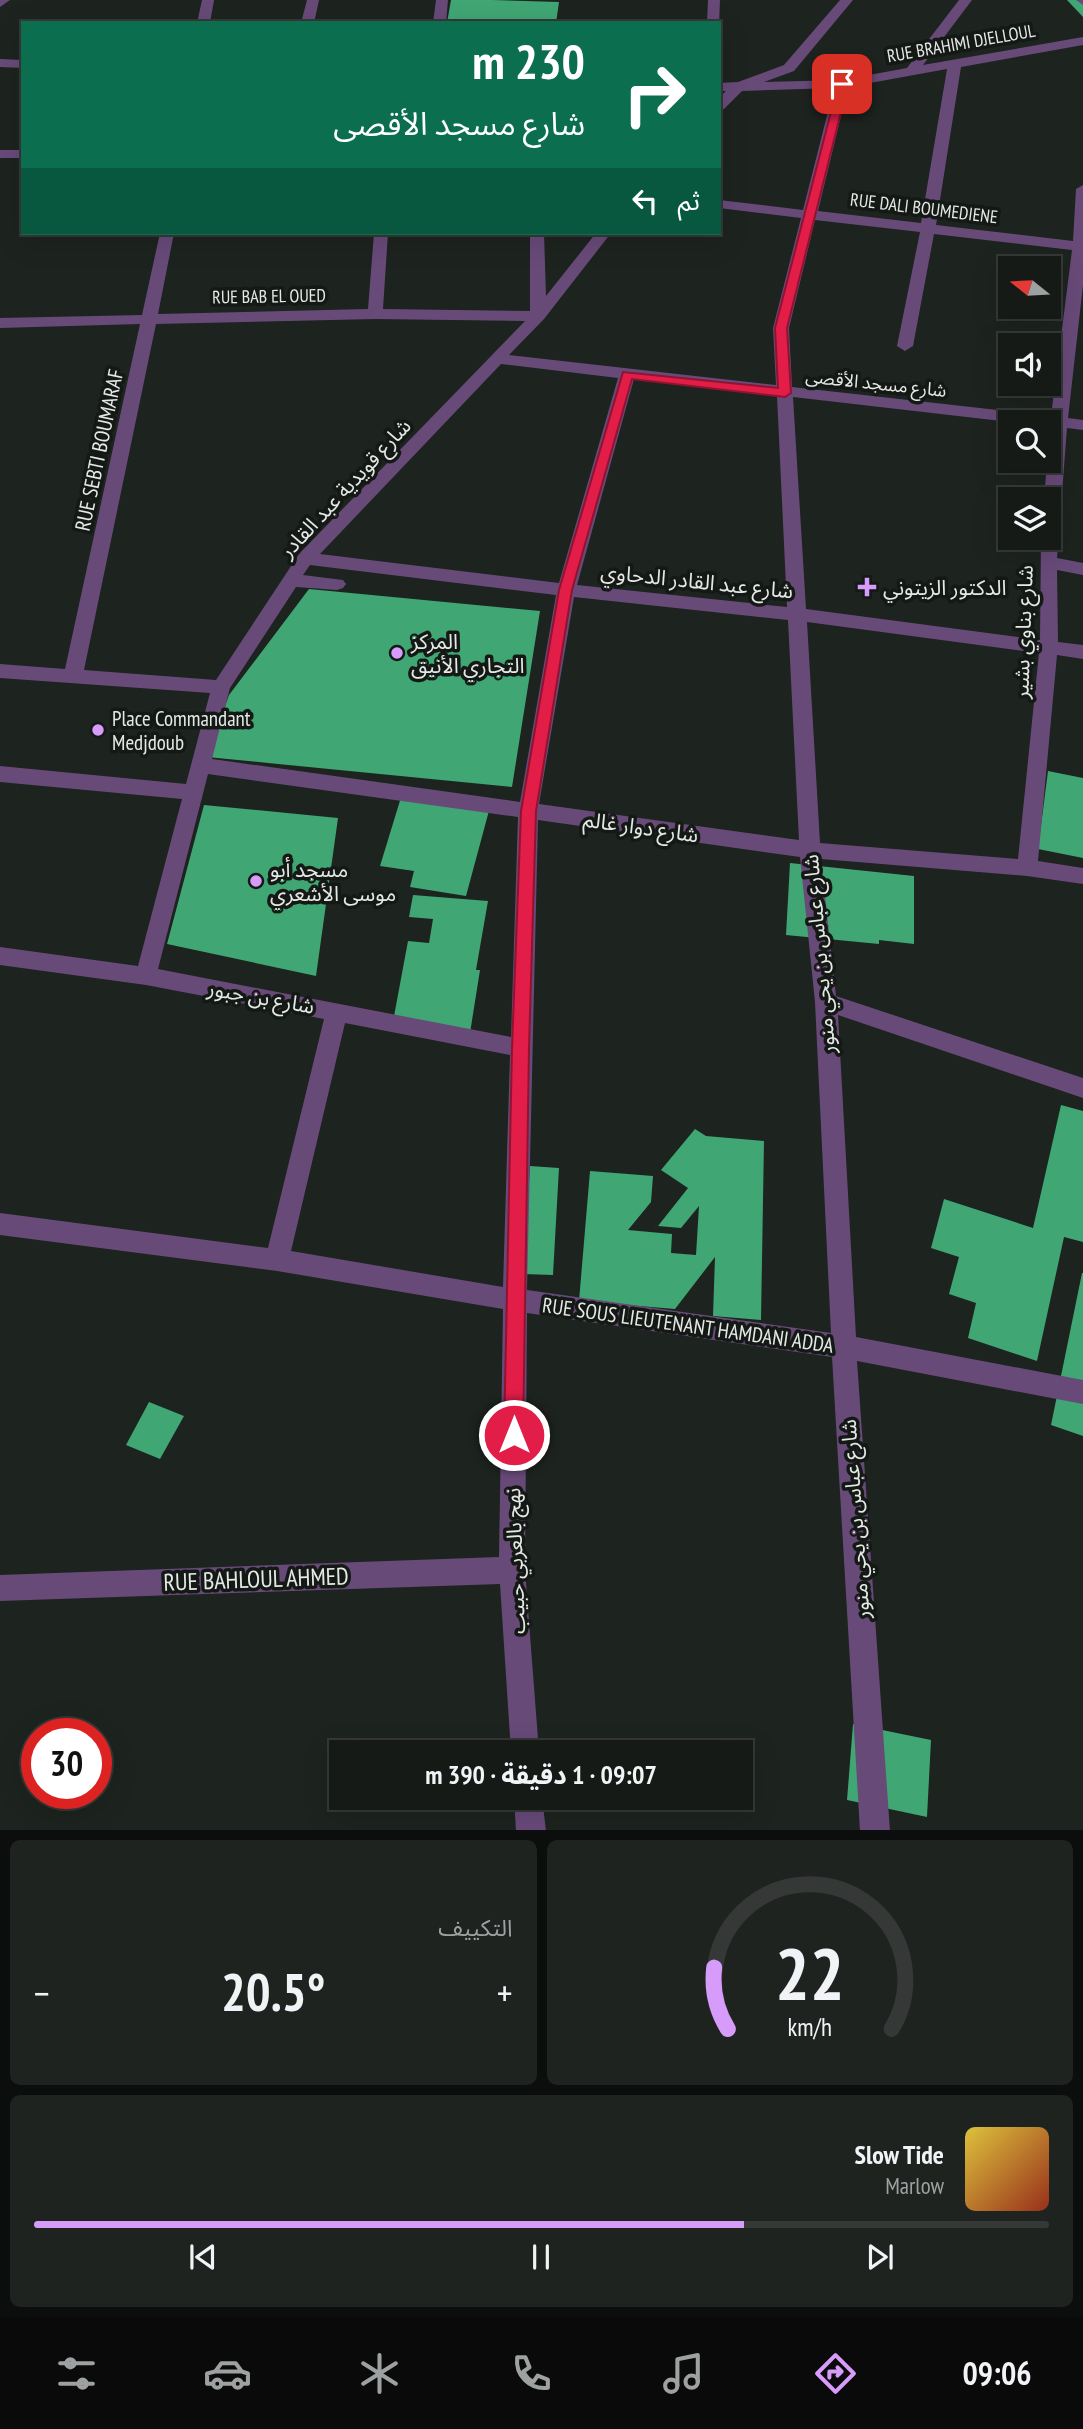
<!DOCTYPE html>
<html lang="ar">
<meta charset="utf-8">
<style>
body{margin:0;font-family:"PT Sans Narrow","Noto Sans Arabic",sans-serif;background:#1f2320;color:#f1f3f6;direction:rtl;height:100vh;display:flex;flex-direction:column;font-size:26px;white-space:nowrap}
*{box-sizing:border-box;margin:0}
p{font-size:23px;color:#9ea1a1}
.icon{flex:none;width:38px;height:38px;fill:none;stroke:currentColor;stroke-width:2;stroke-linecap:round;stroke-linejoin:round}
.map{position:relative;height:1830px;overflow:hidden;direction:ltr}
.panel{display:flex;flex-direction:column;gap:10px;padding:10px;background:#0c0e0d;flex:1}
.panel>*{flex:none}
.hud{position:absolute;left:21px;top:21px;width:700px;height:214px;border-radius:0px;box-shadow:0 7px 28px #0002,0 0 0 2px #353836;direction:rtl;background:#0b6e4f;color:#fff;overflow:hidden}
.needle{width:46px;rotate:288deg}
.controls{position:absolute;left:998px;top:256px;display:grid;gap:14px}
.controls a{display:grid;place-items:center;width:63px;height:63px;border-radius:0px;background:#161a17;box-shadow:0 7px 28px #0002,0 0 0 2px #353836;font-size:35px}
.speed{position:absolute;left:21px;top:1718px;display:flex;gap:14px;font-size:35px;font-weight:700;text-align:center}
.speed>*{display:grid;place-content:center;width:91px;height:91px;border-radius:50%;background:#161a17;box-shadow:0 7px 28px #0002,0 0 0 2px #353836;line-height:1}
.speed .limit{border:10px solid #d22;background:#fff;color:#111}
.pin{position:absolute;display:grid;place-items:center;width:60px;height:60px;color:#fff;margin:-30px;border-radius:14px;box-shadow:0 4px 10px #0006}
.me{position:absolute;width:77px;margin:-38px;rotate:0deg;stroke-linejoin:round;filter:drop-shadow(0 0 5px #0008)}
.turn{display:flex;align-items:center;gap:24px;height:147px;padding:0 21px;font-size:32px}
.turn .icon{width:91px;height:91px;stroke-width:2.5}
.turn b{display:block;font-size:49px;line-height:60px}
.then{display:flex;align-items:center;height:66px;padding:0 21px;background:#0003;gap:14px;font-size:26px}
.big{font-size:52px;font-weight:700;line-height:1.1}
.panel .tile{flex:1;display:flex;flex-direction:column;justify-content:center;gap:10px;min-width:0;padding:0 24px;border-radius:10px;background:#1f2320}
.panel .dial{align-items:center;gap:0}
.dial svg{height:182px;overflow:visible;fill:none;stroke:#353836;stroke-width:7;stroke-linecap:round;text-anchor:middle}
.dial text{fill:#f1f3f6;stroke:none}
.song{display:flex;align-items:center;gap:21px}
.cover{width:84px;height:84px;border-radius:10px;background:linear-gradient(135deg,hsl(50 70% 55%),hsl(10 70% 35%))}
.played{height:7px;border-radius:4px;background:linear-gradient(90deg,#d79bf9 70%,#353836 70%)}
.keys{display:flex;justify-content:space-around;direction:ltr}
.heat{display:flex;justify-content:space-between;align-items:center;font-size:38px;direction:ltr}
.panel .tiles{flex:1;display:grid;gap:10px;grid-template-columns:1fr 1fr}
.tile:last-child{grid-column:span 2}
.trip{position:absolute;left:329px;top:1740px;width:424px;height:70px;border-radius:0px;background:#161a17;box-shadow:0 7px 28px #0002,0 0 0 2px #353836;font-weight:700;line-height:70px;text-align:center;direction:rtl}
.tabs{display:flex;height:112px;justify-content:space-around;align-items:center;background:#090a09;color:#9ea1a1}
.tabs .icon{width:49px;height:49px}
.tabs .current{color:#d79bf9}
.tabs b{font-size:32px;color:#f1f3f6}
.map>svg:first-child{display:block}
.building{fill:#40a674}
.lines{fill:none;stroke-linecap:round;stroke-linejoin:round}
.minor{fill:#684a79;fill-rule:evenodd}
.route{fill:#e11d48;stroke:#92132f;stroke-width:2}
.poi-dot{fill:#d79bf9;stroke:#141916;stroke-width:2.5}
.labels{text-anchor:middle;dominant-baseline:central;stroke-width:7;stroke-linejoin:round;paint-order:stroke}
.far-street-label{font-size:18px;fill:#e5e9e6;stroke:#141916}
.street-label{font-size:21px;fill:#e5e9e6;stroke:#141916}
.poi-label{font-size:21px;fill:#e5e9e6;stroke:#141916;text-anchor:start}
.near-street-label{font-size:24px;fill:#e5e9e6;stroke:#141916}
</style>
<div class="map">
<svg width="1083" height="1831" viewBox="0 0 1083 1831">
<rect width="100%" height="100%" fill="#1d231f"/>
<path class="building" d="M 451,0 L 492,0 L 559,2 L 556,23 L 447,23 Z
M 1067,0 L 1083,0 L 1083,17 Z
M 309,589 L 540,611 L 512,787 L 207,757 L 229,695 Z
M 1048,771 L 1083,778 L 1083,858 L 1038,849 Z
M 402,794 L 490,807 L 466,896 L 410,887 L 414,871 L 380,866 Z
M 204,805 L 338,818 L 316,976 L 167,944 Z
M 790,863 L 914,876 L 914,944 L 879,940 L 879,944 L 786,935 Z
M 413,895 L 488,901 L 476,970 L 480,970 L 470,1033 L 392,1027 L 408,941 L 429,943 L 433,919 L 409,917 Z
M 1061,1105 L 1083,1111 L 1083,1242 L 1064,1237 L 1037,1361 L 968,1338 L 976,1303 L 949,1294 L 959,1257 L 931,1248 L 944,1199 L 1033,1228 Z
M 695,1129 L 706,1136 L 764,1141 L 761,1320 L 713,1316 L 715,1257 L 675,1309 L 579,1301 L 590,1171 L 653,1176 L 651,1202 L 628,1230 L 672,1234 L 671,1253 L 696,1255 L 699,1206 L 681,1228 L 658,1226 L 688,1188 L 661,1170 Z
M 530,1166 L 559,1168 L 553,1275 L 523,1274 Z
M 1082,1273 L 1083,1273 L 1083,1436 L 1051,1425 Z
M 149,1402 L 184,1416 L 160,1459 L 126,1445 Z
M 853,1724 L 931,1740 L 927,1817 L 847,1800 Z"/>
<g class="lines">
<path class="minor" d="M 0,0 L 10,0 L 0,7 Z
M 202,0 L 214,0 L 210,23 L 197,23 Z
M 307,0 L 319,0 L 314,23 L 301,23 Z
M 436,0 L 448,0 L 446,23 L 433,23 Z
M 708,0 L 720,0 L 719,25 L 707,23 Z
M 840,0 L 853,0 L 794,71 L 764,82 L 842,80 L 907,68 L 959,0 L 972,0 L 923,65 L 1083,37 L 1083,45 L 961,67 L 936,225 L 1073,241 L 1076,189 L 1083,185 L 1083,285 L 1068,418 L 1083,420 L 1083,430 L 1067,428 L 1057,558 L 1083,563 L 1083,575 L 1057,570 L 1058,642 L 1083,645 L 1083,659 L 1057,655 L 1038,861 L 1083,868 L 1083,884 L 1027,876 L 821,859 L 836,996 L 1083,1078 L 1083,1098 L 838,1015 L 856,1337 L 1083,1380 L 1083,1404 L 857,1361 L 890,1831 L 860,1831 L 832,1357 L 527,1313 L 525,1570 L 539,1752 L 511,1752 L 500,1584 L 0,1601 L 0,1575 L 499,1557 L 503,1309 L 277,1271 L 0,1235 L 0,1213 L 268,1248 L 324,1019 L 146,985 L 0,965 L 0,947 L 138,966 L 182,799 L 0,782 L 0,766 L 186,784 L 210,693 L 0,678 L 0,664 L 65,669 L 140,324 L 0,328 L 0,318 L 142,315 L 160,233 L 174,233 L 158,314 L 368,309 L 374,233 L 388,233 L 383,309 L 530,311 L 530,233 L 544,233 L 546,296 L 596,233 L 611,233 L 544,319 L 509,355 L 776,385 L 773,328 L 801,218 L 719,208 L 719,200 L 803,210 L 834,88 L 742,91 L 724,109 L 719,110 L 719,98 L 726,91 L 719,91 L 719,83 L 738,82 L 784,65 ZM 947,69 L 921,223 L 818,211 L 848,87 ZM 815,220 L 920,232 L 897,346 L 905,351 L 913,346 L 934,234 L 1072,250 L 1051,416 L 792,387 L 789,328 ZM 375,319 L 525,321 L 299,554 L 216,680 L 84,670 L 156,324 ZM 501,364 L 618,378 L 559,583 L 320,554 ZM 634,379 L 777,396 L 787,607 L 577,585 ZM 793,397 L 1010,422 L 1048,422 L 1050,427 L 1044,499 L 1048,499 L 1048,537 L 1041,537 L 1040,640 L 806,609 ZM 310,565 L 556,595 L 520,802 L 212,759 L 230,688 L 296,587 L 337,590 L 343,588 L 346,584 L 343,580 L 303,575 ZM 574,597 L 788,620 L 799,840 L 539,804 ZM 807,622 L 1039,653 L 1018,859 L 820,843 ZM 208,774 L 518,817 L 511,1037 L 158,969 ZM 538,820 L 800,857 L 815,1002 L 831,1333 L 527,1290 ZM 345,1023 L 510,1055 L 503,1287 L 291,1251 Z
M 1076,0 L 1083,0 L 1083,5 Z
M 0,59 L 23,60 L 23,68 L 0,67 Z
M 0,150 L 23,150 L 23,158 L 0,158 Z
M 514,1797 L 542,1797 L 546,1831 L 516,1831 Z"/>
</g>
<path class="route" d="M 839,81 L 848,84 L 787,328 L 791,393 L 785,397 L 632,379 L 572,590 L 536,811 L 529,1048 L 523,1435 L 520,1442 L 514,1445 L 507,1442 L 504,1435 L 512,1048 L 521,811 L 559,590 L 623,372 L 778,388 L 775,328 Z"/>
<g class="poi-dot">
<path d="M863.5 576.5h7v7h7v7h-7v7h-7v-7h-7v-7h7z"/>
<circle cx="397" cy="653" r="7"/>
<circle cx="98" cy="730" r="7"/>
<circle cx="256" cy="881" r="7"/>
</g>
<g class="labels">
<g class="far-street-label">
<text transform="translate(961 43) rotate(-10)">RUE BRAHIMI DJELLOUL</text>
<text transform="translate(924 208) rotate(7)">RUE DALI BOUMEDIENE</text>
<text transform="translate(269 296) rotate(-1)">RUE BAB EL OUED</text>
<text transform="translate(876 383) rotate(6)">شارع مسجد الأقصى</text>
</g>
<g class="street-label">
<text transform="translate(99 450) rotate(-78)">RUE SEBTI BOUMARAF</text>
<text transform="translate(345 488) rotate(-47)">شارع قويدية عبد القادر</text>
<text transform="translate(697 581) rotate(6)">شارع عبد القادر الدحاوي</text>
<text transform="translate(1023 632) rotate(-88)">شارع بناوي بشير</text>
<text transform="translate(641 827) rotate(8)">شارع دوار غالم</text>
<text transform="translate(819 954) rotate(-95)">شارع عباس بن يحي منور</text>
<text transform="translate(261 997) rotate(10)">شارع بن جبور</text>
<text transform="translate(688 1325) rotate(8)">RUE SOUS LIEUTENANT HAMDANI ADDA</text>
<text transform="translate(855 1519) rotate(-94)">شارع عباس بن يحي منور</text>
<text transform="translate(515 1561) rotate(-92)">نهج بالعربي حبيب</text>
</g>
<g class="poi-label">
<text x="883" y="587">الدكتور الزيتوني</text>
<text x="411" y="641">المركز<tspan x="411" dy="24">التجاري الأنيق</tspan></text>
<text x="112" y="718">Place Commandant<tspan x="112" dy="24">Medjdoub</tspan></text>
<text x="270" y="869">مسجد أبو<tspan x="270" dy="24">موسى الأشعري</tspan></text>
</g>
<g class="near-street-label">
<text transform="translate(256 1579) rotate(-2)">RUE BAHLOUL AHMED</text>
</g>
</g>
</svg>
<div class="controls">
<a><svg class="needle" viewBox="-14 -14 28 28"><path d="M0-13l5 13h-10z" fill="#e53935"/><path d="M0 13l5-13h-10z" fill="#9ea1a1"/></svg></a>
<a><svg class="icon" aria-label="sound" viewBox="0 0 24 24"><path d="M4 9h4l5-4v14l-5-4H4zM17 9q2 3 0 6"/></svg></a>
<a><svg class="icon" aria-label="search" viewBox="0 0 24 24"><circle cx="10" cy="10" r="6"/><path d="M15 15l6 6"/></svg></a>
<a><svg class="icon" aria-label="layers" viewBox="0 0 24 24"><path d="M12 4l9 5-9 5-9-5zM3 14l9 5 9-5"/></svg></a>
</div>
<div class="speed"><div class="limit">30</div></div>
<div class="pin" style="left:842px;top:84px;background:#d93025"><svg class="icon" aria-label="arrive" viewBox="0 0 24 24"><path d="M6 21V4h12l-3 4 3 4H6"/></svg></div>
<svg class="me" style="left:514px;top:1435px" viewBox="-20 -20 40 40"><circle r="17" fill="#e11d48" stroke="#fff" stroke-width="3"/><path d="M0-11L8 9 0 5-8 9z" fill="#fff"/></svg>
<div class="trip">09:07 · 1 دقيقة · 390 m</div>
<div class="hud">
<div class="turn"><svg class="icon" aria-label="right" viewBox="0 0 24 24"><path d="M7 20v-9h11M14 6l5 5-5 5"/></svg><div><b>230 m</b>شارع مسجد الأقصى</div></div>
<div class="then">ثم<svg class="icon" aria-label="left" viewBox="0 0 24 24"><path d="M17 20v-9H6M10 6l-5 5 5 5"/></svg></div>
</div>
</div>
<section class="panel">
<div class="tiles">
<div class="tile dial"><svg viewBox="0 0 100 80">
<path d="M14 69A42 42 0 1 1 86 69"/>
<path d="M14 69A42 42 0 0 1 8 42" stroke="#d79bf9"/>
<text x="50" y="56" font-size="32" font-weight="700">22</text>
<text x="50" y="72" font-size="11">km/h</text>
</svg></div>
<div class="tile"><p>التكييف</p>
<div class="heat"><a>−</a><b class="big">20.5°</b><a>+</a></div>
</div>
<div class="tile">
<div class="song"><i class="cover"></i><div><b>Slow Tide</b><p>Marlow</p></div></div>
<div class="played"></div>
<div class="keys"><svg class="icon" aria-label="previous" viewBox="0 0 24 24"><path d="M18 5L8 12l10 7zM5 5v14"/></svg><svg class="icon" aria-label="pause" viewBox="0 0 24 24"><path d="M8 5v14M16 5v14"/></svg><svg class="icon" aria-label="next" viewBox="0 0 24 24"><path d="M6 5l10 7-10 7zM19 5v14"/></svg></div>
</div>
</div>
</section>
<nav class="tabs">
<b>09:06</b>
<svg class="icon current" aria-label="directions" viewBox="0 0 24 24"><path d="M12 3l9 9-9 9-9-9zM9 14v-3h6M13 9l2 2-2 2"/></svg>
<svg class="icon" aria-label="music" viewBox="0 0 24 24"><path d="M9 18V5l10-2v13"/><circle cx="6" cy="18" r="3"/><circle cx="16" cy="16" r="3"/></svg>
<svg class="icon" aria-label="phone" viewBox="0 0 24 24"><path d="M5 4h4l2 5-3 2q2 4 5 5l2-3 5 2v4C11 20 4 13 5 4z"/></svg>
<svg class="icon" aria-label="climate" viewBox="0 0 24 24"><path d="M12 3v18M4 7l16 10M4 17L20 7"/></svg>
<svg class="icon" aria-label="car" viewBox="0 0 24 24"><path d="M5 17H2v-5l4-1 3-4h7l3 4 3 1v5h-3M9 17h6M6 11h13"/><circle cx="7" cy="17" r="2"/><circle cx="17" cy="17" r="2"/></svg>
<svg class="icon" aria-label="filters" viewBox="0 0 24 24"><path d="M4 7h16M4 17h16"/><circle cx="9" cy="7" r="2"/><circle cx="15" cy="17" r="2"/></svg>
</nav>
